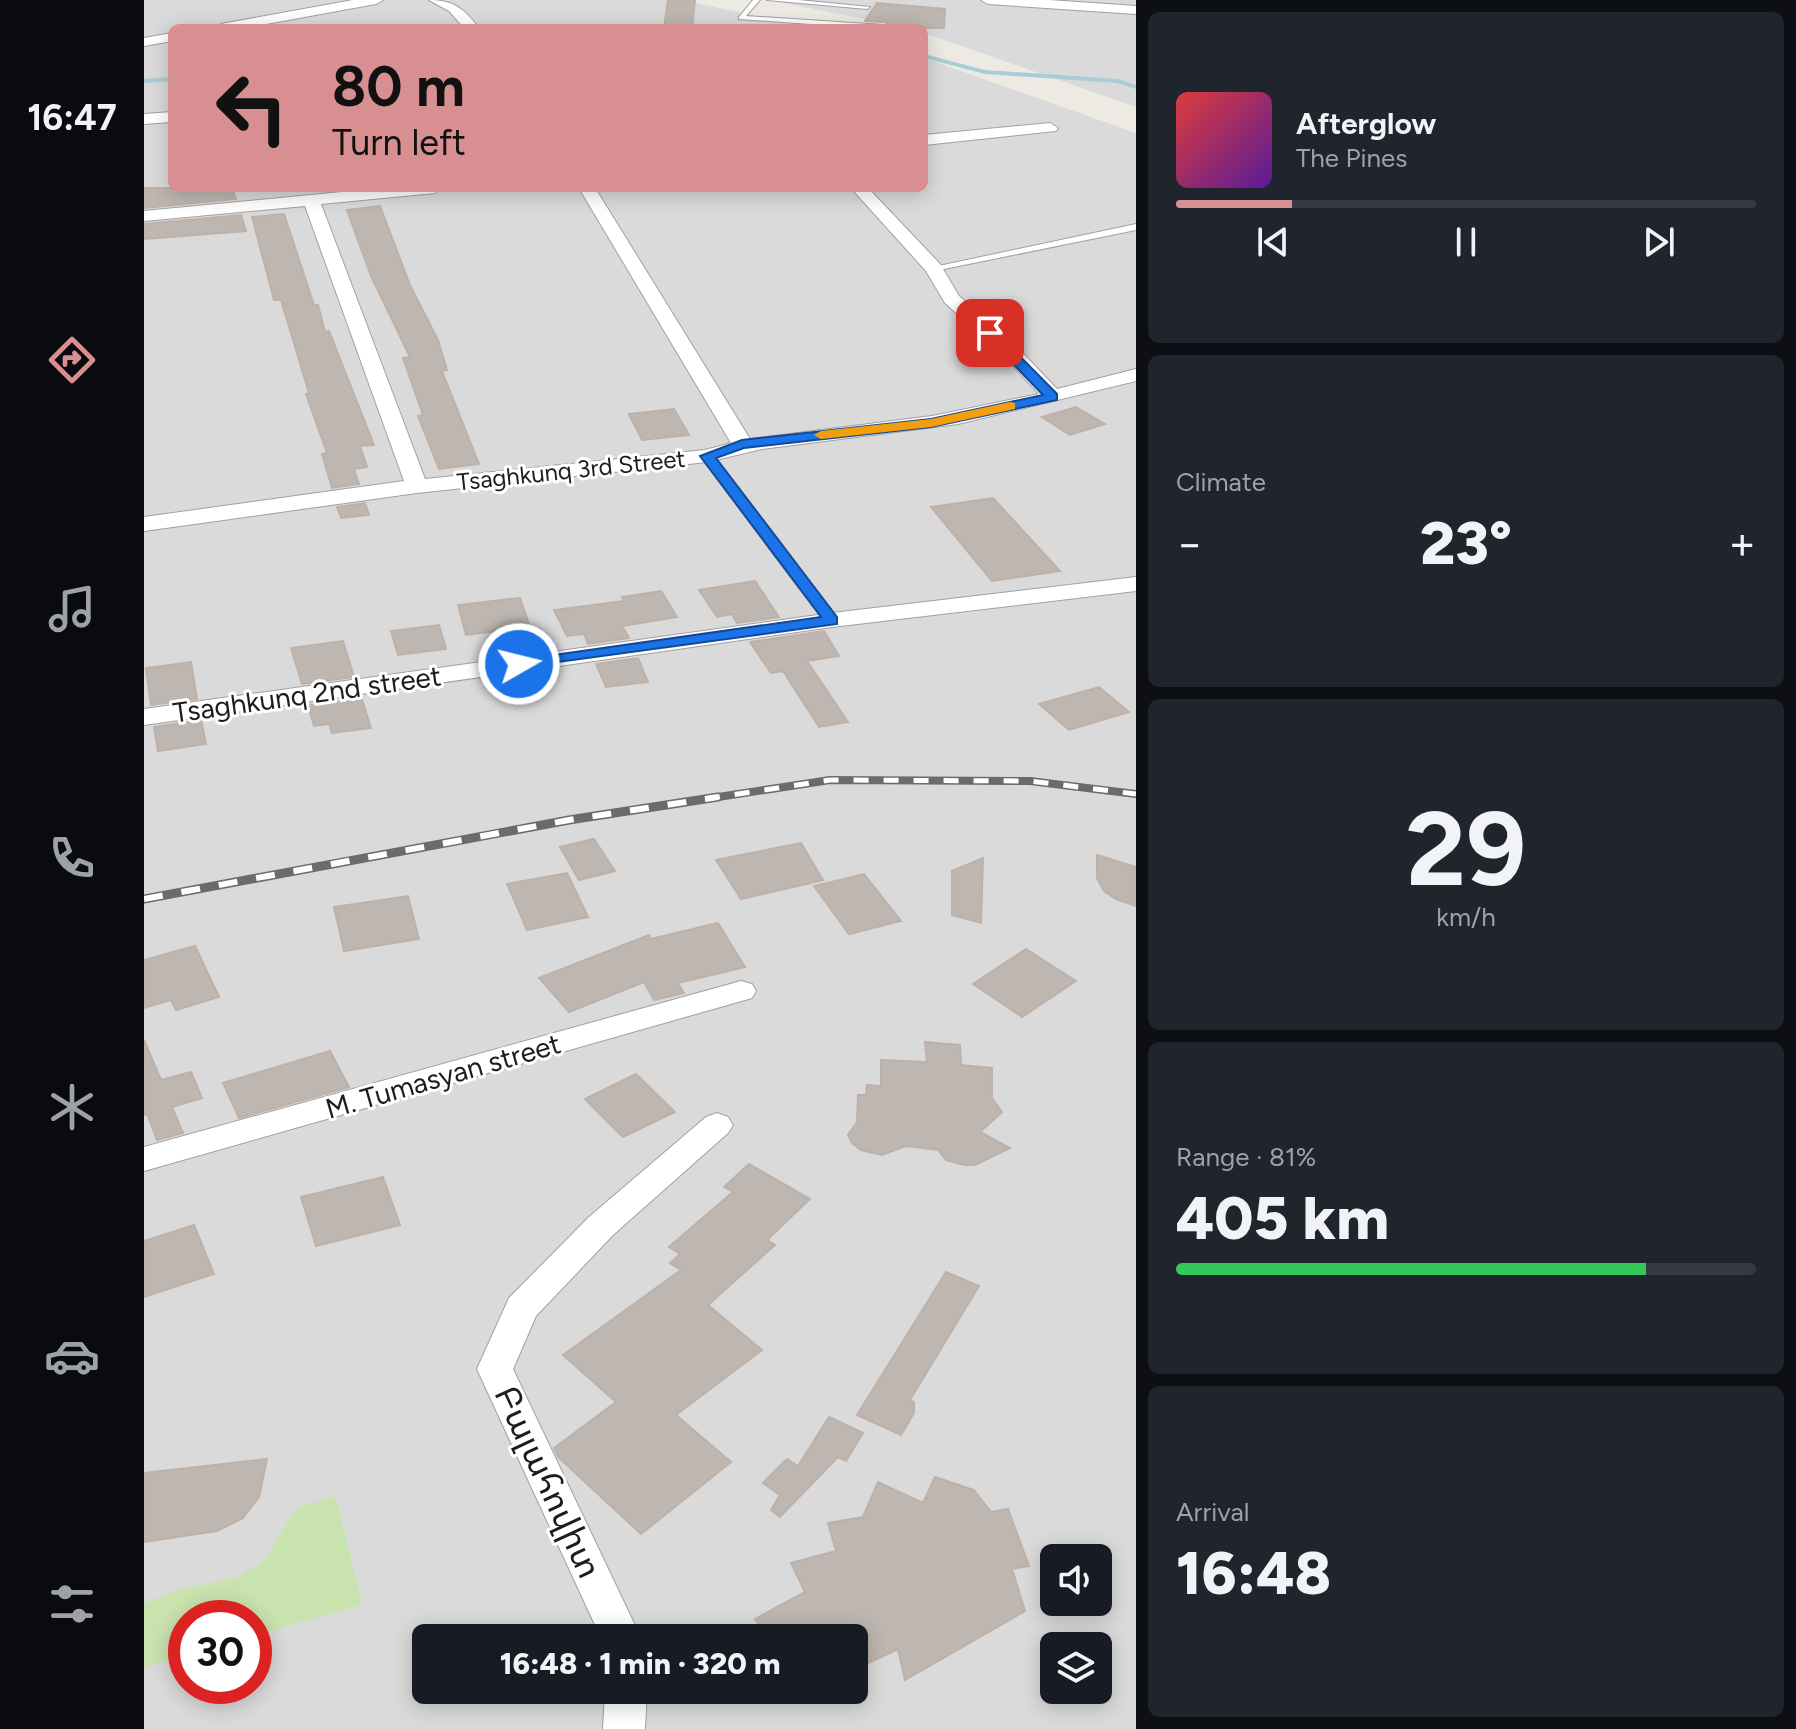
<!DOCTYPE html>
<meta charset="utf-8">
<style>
body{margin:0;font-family:Figtree,"Noto Sans Armenian",sans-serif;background:#20242c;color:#f1f3f6;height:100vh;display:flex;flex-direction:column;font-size:30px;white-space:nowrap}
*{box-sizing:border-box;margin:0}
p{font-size:26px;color:#9ea1a6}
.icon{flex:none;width:44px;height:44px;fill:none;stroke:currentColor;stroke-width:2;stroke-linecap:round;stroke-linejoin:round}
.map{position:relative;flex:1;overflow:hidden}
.sheet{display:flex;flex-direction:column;gap:12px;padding:12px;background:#0d0f14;width:660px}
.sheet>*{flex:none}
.guide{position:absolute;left:24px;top:24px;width:760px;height:168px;border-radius:12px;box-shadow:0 4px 20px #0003;background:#d78f91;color:#111;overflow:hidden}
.tools{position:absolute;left:896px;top:1544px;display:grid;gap:16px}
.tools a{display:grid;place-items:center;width:72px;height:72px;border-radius:12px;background:#171b24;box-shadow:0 4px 20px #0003;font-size:40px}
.speed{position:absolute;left:24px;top:1600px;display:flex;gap:16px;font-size:40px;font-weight:700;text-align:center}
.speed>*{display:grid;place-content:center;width:104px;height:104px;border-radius:50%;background:#171b24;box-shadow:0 4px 20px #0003;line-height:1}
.speed .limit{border:12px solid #d22;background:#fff;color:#111}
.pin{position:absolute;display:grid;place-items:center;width:68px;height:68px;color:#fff;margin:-34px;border-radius:16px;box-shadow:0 4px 12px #0006}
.me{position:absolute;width:88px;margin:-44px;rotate:82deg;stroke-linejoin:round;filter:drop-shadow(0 0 6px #0008)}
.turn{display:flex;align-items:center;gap:28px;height:168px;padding:0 32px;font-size:36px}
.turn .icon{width:104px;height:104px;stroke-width:2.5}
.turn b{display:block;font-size:56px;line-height:68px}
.big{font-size:60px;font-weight:800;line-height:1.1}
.sheet .tile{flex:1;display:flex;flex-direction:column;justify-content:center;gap:12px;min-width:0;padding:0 28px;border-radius:12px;background:#20242c}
.sheet .dial{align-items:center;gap:0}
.dial b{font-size:104px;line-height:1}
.song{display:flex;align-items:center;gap:24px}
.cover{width:96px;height:96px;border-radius:12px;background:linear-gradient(135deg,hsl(0 70% 55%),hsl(270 70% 35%))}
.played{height:8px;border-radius:4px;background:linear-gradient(90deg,#d78f91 20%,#363941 20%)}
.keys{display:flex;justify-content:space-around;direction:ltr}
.heat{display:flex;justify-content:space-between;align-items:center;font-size:44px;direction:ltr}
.charge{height:12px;border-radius:6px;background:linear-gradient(90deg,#34c759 81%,#363941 0)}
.trip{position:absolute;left:268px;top:1624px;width:456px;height:80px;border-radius:12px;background:#171b24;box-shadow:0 4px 20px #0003;font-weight:800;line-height:80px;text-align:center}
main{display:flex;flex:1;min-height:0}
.menu{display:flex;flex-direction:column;width:144px;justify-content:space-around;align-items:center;background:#090b0e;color:#9ea1a6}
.menu .icon{width:56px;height:56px}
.menu .selected{color:#d78f91}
.menu b{font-size:36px;color:#f1f3f6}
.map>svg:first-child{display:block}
.residential{fill:#dbdada;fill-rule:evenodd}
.grass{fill:#c9e3af}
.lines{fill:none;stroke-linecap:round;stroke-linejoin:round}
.stream{fill:#a9cdd7;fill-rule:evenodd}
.building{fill:#bdb6b1;stroke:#beb1a8;stroke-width:2}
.service-casing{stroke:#a1a1a1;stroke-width:2}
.minor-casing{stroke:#a1a1a1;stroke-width:2}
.service{fill:#fff;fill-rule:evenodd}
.minor{fill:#fff;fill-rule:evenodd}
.rail-far1-casing{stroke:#6b6b6b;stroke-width:8}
.rail-casing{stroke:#6b6b6b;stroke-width:9}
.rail-far1{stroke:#fff;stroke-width:5;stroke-dasharray:15;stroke-linecap:butt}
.rail{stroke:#fff;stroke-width:6;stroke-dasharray:19;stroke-linecap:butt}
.route{fill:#1a73e8;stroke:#114b97;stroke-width:2}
.slow{fill:#f59e0b}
.labels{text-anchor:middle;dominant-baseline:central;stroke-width:6;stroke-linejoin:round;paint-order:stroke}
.far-street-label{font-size:24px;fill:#1d1d1d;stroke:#fff}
.street-label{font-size:28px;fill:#1d1d1d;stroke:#fff}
.near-street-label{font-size:34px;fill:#1d1d1d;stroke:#fff}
</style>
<main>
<nav class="menu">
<b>16:47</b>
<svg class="icon selected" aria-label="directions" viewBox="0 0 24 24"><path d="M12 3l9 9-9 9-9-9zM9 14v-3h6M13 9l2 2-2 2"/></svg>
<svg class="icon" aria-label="music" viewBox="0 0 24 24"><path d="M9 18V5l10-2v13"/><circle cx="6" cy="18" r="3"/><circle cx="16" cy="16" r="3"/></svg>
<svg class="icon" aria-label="phone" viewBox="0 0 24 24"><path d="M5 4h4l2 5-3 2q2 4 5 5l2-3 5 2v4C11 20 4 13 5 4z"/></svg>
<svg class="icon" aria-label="climate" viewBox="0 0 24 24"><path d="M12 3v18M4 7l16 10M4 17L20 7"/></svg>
<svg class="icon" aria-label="car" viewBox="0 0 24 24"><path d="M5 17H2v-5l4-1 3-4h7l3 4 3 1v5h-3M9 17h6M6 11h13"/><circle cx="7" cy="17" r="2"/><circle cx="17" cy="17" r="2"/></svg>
<svg class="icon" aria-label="filters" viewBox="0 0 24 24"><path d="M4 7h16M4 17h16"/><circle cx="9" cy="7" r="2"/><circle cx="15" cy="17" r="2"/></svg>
</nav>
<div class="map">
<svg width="992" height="1729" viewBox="0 0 992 1729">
<rect width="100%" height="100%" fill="#edeae4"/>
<path class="residential" d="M 0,0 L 540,0 L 665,28 L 28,28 L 28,188 L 780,188 L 780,58 L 992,133 L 992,1729 L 0,1729 ZM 910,1558 L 954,1558 L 954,1602 L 910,1602 ZM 42,1618 L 110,1618 L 110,1686 L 42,1686 ZM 282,1638 L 710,1638 L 710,1690 L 282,1690 ZM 910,1646 L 954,1646 L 954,1690 L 910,1690 Z
M 625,0 L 992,0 L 992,107 L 780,33 L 780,28 L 765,28 Z"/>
<path class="grass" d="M 192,1496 L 218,1605 L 110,1636 L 110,1618 L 42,1618 L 42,1655 L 0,1667 L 0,1603 L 38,1589 L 95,1577 L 120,1560 L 153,1508 Z"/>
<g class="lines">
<path class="stream" d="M 780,54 L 841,70 L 974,79 L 992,85 L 992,89 L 973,83 L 841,74 L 780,58 Z
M 28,77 L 28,81 L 0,83 L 0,79 Z"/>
</g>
<path class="building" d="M 524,0 L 551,0 L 548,28 L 520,28 Z
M 733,3 L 801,9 L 800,28 L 747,28 L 741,22 L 721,21 Z
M 0,188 L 88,188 L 92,199 L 0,208 Z
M 236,206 L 266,285 L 294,340 L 303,370 L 298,371 L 335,464 L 295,469 L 274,416 L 279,415 L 259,358 L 266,357 L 227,276 L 203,210 Z
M 140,214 L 170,305 L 174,305 L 181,332 L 185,331 L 230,445 L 216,446 L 223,467 L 210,469 L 215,484 L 188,488 L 178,454 L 183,453 L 162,394 L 165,393 L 137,300 L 130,300 L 108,217 Z
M 97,215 L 102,231 L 0,239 L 0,224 Z
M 932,407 L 961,424 L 926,435 L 898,417 Z
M 530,409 L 545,435 L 498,440 L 485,414 Z
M 849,498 L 916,571 L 848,581 L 787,507 Z
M 221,503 L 225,515 L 197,518 L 193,507 Z
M 611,581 L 635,617 L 593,623 L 588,614 L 573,617 L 555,590 Z
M 517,591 L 533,617 L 478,626 L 485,638 L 444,644 L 440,634 L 423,636 L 410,610 L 480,601 L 478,597 Z
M 376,598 L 386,627 L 322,635 L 314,605 Z
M 295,625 L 302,649 L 254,655 L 247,631 Z
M 680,631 L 695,656 L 663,661 L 704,722 L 675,727 L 639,671 L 627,673 L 606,642 Z
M 199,641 L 210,677 L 158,684 L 147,648 Z
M 494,658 L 504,682 L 462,687 L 452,664 Z
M 47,662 L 53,699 L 7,705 L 2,668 Z
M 955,687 L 985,712 L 925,730 L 895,704 Z
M 217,697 L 227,728 L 188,733 L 185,724 L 170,726 L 164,705 Z
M 57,720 L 62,744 L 14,751 L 10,727 Z
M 450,839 L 471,871 L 435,880 L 416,847 Z
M 657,843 L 679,880 L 597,899 L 572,860 Z
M 953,855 L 992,867 L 992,906 L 972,899 L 960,891 L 953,878 Z
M 839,858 L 837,923 L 808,915 L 808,871 Z
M 423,873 L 444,917 L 383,930 L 363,884 Z
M 720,874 L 757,921 L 705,934 L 670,886 Z
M 264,896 L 275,939 L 200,951 L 190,907 Z
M 574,923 L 601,967 L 534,983 L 540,993 L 510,1000 L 500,982 L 425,1012 L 395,978 L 505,935 L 507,939 Z
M 51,946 L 75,997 L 32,1010 L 27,1000 L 0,1008 L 0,960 Z
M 882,949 L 932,981 L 878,1017 L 829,984 Z
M 0,1040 L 17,1080 L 47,1072 L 58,1098 L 28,1107 L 39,1133 L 13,1140 L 3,1114 L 0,1115 Z
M 781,1042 L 816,1045 L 817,1065 L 848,1068 L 848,1098 L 858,1112 L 836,1132 L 866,1148 L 831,1165 L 821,1165 L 802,1160 L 794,1150 L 762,1146 L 738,1155 L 717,1150 L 708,1143 L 704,1135 L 713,1122 L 714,1095 L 722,1095 L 723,1085 L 737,1086 L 737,1060 L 783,1062 Z
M 186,1051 L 205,1087 L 95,1118 L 79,1083 Z
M 492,1074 L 531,1112 L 479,1137 L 441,1099 Z
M 605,1164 L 666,1199 L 623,1240 L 631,1245 L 564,1305 L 618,1350 L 532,1415 L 587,1462 L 497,1534 L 414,1457 L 410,1448 L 472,1402 L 419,1355 L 537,1270 L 526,1263 L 536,1254 L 525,1247 L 589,1192 L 580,1187 Z
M 239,1177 L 256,1225 L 172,1246 L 157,1197 Z
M 50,1225 L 70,1274 L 0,1297 L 0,1241 Z
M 802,1272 L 835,1286 L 766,1400 L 770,1402 L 770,1413 L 757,1435 L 713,1415 Z
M 685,1417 L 719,1433 L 702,1461 L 694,1457 L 636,1517 L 627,1510 L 636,1495 L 619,1483 L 643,1459 L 654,1466 Z
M 123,1459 L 115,1497 L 99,1518 L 73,1531 L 0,1542 L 0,1473 Z
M 791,1477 L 830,1490 L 847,1512 L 864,1509 L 885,1566 L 868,1569 L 881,1611 L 761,1680 L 754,1649 L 710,1670 L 710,1638 L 625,1638 L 611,1619 L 661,1592 L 647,1563 L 692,1551 L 684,1523 L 719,1517 L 734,1482 L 779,1503 Z"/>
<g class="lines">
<g class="service-casing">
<path id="service" d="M 609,0 L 616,0 L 602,16 L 740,25 L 744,27 L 723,28 L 595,19 L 595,17 Z
M 623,0 L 654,0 L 726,7 L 723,9 Z
M 992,224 L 992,230 L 790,271 L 785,268 Z
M 563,453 L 567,454 L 692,617 L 694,620 L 692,623 L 684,623 L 559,458 L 558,456 Z"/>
</g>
<g class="minor-casing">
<path id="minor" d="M 209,0 L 239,0 L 232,4 L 100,28 L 70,28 L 77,24 Z
M 285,0 C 310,0 320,9 335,28 L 320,28 L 305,11 Z
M 837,0 L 905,0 L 992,6 L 992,14 L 844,4 Z
M 28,33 L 28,41 L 0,46 L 0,38 Z
M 28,112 L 28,122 L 0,124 L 0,114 Z
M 906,123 L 914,128 L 912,131 L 780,145 L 780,135 Z
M 239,188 L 299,188 L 291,193 L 177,204 L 281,479 L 561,450 L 587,443 L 435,188 L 451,188 L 606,439 L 788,416 L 895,394 L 858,354 L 801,303 L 782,271 L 707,188 L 724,188 L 796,264 L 815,296 L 872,346 L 913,389 L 992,369 L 992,381 L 814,424 L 618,449 L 563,462 L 273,493 L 0,531 L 0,517 L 260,481 L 161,206 L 0,221 L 0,211 Z
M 992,577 L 992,591 L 688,627 L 0,725 L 0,709 L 688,613 Z
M 597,981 L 608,984 L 612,991 L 608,998 L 0,1171 L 0,1147 Z
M 573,1113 L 584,1117 L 589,1125 L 584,1133 L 469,1235 L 392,1316 L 369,1369 L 497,1638 L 457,1638 L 333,1369 L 365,1298 L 445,1217 L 562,1117 Z
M 461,1690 L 503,1690 L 501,1729 L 459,1729 Z"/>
</g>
<use href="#service" class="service"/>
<use href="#minor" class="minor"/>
<g class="rail-far1-casing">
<path id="rail-far1" d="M 561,799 L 686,780 L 886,781 L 992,794"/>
</g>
<g class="rail-casing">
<path id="rail" d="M 0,899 L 425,820 L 574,797"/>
</g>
<use href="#rail-far1" class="rail-far1"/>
<use href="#rail" class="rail"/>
</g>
<path class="route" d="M 842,331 L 851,331 L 913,394 L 913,400 L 787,427 L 600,448 L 572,458 L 693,617 L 693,624 L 370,668 L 367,664 L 375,660 L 677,617 L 556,456 L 598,440 L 787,419 L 899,395 L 842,336 Z"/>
<path class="slow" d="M 866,402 L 871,403 L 871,409 L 787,427 L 677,439 L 670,435 L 677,431 L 787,419 Z"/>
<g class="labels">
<g class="far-street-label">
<text transform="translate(427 470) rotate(-6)">Tsaghkunq 3rd Street</text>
</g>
<g class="street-label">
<text transform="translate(163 694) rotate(-8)">Tsaghkunq 2nd street</text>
<text transform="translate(299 1076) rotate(-16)">M. Tumasyan street</text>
</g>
<g class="near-street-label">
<text transform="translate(404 1482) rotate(65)">Բալահովիտ</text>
</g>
</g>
</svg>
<div class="tools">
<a><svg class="icon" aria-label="sound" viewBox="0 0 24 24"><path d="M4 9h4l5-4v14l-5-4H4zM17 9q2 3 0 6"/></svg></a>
<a><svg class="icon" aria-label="layers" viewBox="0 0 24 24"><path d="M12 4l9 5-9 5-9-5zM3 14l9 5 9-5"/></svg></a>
</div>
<div class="speed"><div class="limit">30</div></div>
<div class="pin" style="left:846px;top:333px;background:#d93025"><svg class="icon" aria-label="arrive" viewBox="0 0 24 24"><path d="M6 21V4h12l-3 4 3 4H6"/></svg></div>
<svg class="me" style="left:375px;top:664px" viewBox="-20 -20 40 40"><circle r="17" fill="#1a73e8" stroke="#fff" stroke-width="3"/><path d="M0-11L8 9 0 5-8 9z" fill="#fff"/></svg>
<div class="trip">16:48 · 1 min · 320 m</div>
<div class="guide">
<div class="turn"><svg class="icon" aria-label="left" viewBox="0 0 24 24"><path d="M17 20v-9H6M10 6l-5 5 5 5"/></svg><div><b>80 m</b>Turn left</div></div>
</div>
</div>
<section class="sheet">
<div class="tile">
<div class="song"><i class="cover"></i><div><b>Afterglow</b><p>The Pines</p></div></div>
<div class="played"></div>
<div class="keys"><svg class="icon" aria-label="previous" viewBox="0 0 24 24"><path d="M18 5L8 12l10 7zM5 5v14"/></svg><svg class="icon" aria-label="pause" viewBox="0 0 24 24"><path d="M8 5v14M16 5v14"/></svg><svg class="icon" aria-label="next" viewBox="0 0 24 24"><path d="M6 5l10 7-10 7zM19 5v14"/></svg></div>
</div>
<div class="tile"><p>Climate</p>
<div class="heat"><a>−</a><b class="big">23°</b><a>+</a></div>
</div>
<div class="tile dial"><b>29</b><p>km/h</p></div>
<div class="tile"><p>Range · 81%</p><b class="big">405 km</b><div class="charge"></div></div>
<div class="tile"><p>Arrival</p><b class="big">16:48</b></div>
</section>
</main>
